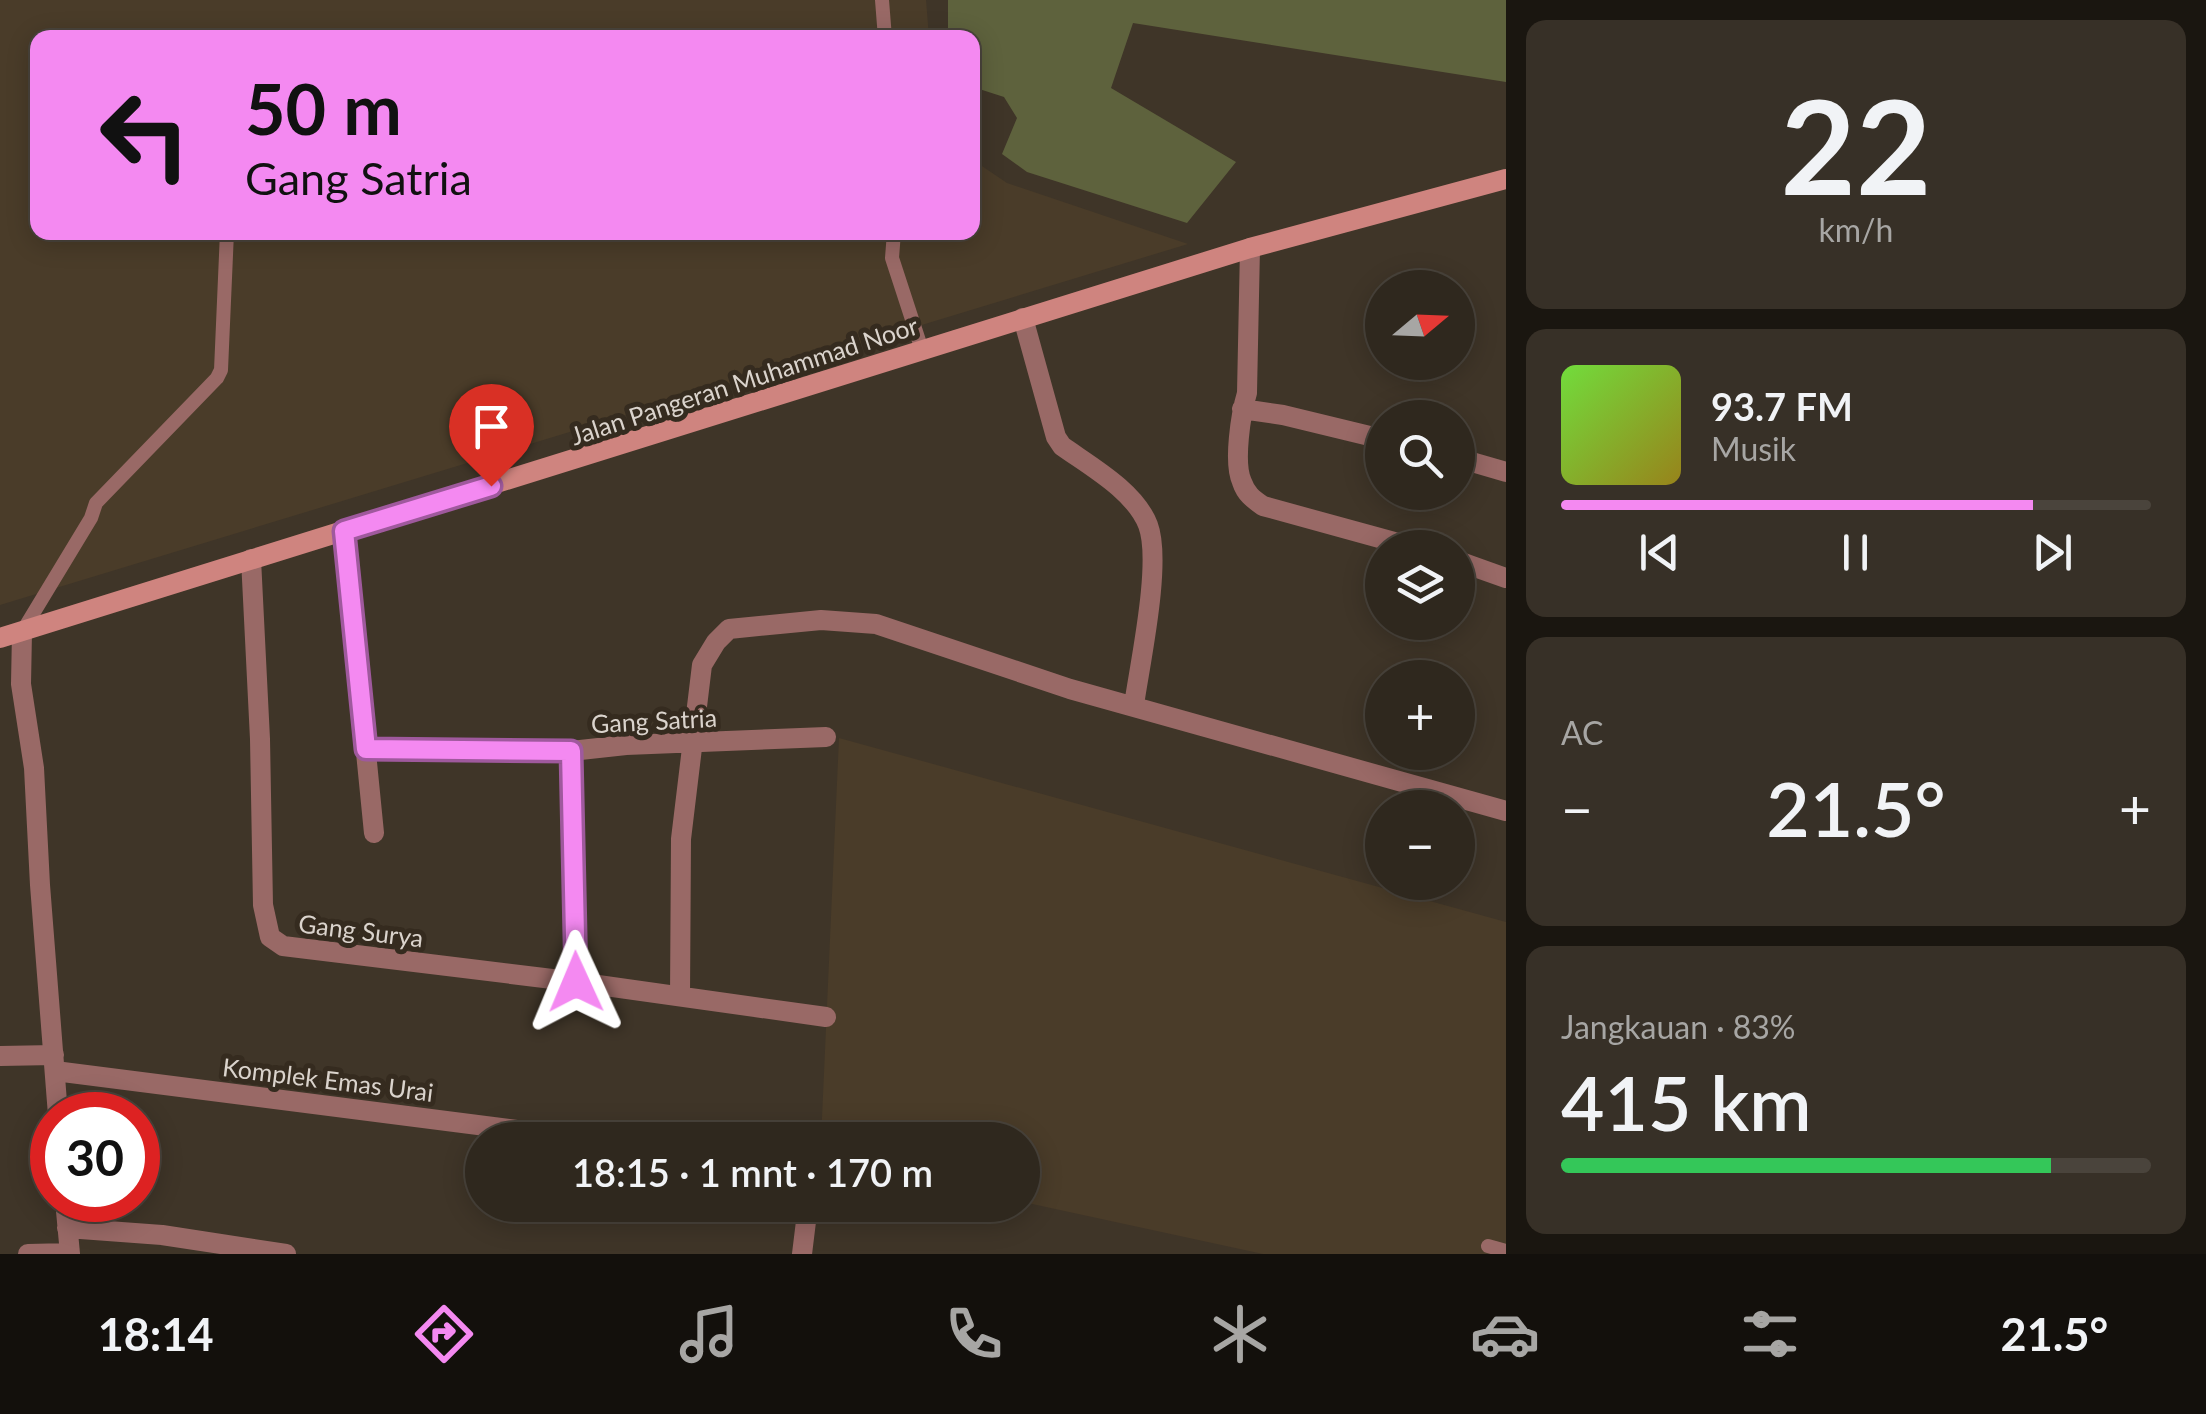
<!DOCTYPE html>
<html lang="id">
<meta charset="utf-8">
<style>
body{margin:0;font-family:Lato,sans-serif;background:#373027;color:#f1f3f6;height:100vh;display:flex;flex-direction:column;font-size:38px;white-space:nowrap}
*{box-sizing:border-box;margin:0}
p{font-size:32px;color:#a7a6a4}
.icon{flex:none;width:55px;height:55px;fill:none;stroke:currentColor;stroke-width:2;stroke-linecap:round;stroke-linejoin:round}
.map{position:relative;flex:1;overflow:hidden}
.details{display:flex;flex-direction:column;gap:20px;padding:20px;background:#1a1610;width:700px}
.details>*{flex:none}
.hud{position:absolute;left:30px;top:30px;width:950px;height:210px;border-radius:20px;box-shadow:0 5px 25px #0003,0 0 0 2px #4a443c;background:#f489f1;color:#111;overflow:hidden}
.needle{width:65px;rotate:71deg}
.tools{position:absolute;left:1365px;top:270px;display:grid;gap:20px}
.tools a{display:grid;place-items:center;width:110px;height:110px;border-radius:50%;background:#2f281e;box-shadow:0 5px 25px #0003,0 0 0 2px #4a443c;font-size:50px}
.speed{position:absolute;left:30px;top:1092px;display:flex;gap:20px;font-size:50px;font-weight:700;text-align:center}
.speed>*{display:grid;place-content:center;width:130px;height:130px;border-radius:50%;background:#2f281e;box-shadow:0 5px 25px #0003,0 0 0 2px #4a443c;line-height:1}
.speed .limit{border:15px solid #d22;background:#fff;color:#111}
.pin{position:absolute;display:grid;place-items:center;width:85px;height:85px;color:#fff;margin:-102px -42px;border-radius:50% 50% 50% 0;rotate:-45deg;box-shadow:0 0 10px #0007}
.pin .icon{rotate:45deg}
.me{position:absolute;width:110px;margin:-55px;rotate:359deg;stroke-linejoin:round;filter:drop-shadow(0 0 8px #0008)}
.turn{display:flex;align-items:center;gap:35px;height:210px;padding:0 50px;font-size:45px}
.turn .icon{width:130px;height:130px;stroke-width:2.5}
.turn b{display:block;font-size:70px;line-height:85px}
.big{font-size:75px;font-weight:600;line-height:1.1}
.details .card{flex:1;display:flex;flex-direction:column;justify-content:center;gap:15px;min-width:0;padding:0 35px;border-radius:20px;background:#373027}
.details .dial{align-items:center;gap:0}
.dial b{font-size:130px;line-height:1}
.song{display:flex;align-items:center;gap:30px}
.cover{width:120px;height:120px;border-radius:15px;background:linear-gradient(135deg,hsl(100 70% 55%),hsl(50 70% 35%))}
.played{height:10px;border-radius:5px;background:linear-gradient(90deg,#f489f1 80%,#4a443c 80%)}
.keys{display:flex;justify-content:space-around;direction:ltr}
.heat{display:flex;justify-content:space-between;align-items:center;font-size:55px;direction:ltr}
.charge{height:15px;border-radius:8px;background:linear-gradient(90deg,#34c759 83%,#4a443c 0)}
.trip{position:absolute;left:465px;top:1122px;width:575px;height:100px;border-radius:50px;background:#2f281e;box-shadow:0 5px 25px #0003,0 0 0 2px #4a443c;font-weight:600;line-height:100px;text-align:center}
.tab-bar{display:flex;height:160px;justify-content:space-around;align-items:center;background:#13100c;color:#a7a6a4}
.tab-bar .icon{width:70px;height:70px}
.tab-bar .selected{color:#f489f1}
.tab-bar b{font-size:45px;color:#f1f3f6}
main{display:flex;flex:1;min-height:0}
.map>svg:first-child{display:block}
.built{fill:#4a3c29}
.green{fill:#5e623d}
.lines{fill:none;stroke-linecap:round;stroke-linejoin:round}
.lane{stroke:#996966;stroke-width:14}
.street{stroke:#996966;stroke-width:20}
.secondary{stroke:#cf847f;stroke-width:20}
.route-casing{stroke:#9f599d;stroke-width:25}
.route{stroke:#f489f1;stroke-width:18}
.labels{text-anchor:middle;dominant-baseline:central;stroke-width:10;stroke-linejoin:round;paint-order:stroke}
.street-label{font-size:25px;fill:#dad3cc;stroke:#352b1f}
</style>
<main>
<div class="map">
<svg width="1506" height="1254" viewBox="0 0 1506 1254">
<rect width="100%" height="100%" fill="#3f3528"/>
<path class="built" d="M 0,0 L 926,0 L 929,37 L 38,38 L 38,232 L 972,232 L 973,160 L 1007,183 L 1188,244 L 0,605 Z
M 839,738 L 1506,922 L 1506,1254 L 1263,1254 L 1023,1202 L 1022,1140 L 821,1140 Z"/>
<path class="green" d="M 948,0 L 1506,0 L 1506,82 L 1133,23 L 1111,88 L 1236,162 L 1187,223 L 1027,172 L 1002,154 L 1017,118 L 1004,97 L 973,87 L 972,38 L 948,37 Z"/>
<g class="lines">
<path class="lane" d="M 882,0 L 885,38
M 894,232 L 892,258 L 922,350
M 22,632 L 91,518 L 96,503 L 217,378 L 221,370 L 227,232
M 1488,1246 L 1506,1251"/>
<path class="street" d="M 1250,248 L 1247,393 C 1241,413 1233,463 1242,482 C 1246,494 1253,499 1263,506 L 1416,548
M 1023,318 L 1056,437 L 1062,446 C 1090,466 1135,491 1148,525 C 1162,562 1140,663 1134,705
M 1242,409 L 1283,415 L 1382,439
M 1458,458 L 1506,472
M 344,531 L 374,833
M 251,559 L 260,739 L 263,905 L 270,937 L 283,946 L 577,982 L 826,1017
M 1458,561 L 1506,578
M 22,632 L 21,684 L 34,768 L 40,885 L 58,1115
M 365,749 L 571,751 L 626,745 L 826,737
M 571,751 L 577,982
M 680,996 L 681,839 L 702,665 L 716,642 L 729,629 L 821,620 L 876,624 L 1070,689 L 1506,811
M 0,1056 L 54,1055
M 55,1071 L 595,1140
M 65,1200 L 70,1254
M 67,1228 L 162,1235 L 286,1254
M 28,1254 L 70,1253
M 802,1254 L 808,1205"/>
<path class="secondary" d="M 0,638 L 1250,248 L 1506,179"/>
</g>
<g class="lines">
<g class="route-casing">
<path id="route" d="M 491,486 L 344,531 L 366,749 L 571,751 L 576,982"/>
</g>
<use href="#route" class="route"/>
</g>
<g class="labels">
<g class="street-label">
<text transform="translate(744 380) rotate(-18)">Jalan Pangeran Muhammad Noor</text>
<text transform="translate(654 720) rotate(-3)">Gang Satria</text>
<text transform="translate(361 930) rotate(7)">Gang Surya</text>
<text transform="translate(328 1079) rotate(7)">Komplek Emas Urai</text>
</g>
</g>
</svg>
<div class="tools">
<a><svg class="needle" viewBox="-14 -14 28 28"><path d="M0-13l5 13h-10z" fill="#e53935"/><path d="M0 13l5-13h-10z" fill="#a7a6a4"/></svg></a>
<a><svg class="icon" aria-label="search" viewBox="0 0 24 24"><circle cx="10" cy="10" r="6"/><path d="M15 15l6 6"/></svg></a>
<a><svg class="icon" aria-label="layers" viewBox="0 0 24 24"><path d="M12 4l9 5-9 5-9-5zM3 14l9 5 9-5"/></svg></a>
<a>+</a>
<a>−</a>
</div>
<div class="speed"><div class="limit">30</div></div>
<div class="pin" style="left:491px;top:486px;background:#d93025"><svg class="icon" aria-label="arrive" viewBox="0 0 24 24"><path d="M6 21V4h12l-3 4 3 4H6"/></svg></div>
<svg class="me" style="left:576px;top:982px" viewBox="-20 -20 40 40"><path d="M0-17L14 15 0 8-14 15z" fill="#f489f1" stroke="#fff" stroke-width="4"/></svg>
<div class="trip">18:15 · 1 mnt · 170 m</div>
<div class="hud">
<div class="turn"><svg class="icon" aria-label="left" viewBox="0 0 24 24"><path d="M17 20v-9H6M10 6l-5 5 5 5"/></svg><div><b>50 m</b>Gang Satria</div></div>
</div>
</div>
<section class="details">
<div class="card dial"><b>22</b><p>km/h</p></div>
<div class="card">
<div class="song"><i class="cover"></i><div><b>93.7 FM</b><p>Musik</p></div></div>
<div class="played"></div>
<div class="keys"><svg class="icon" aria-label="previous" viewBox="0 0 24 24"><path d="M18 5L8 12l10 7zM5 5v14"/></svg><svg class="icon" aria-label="pause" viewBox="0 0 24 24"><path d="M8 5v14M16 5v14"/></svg><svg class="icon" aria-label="next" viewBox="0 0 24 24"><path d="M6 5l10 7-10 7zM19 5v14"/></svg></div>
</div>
<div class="card"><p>AC</p>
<div class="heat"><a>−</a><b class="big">21.5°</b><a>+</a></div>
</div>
<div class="card"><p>Jangkauan · 83%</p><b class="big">415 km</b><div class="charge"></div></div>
</section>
</main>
<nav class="tab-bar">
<b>18:14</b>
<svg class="icon selected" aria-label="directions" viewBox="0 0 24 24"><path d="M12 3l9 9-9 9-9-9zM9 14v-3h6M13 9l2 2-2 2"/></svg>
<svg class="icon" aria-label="music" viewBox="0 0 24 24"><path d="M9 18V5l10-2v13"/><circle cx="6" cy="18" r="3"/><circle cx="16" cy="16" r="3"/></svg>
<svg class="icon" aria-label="phone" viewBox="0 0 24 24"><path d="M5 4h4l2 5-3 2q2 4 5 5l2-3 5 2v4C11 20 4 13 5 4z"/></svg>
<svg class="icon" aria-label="climate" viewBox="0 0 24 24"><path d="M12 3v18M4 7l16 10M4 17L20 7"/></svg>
<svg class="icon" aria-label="car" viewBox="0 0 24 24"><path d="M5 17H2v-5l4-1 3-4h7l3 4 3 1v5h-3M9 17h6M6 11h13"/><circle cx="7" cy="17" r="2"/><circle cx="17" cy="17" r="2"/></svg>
<svg class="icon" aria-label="filters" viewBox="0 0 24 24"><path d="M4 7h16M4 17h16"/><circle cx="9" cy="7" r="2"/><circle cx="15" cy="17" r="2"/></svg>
<b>21.5°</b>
</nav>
